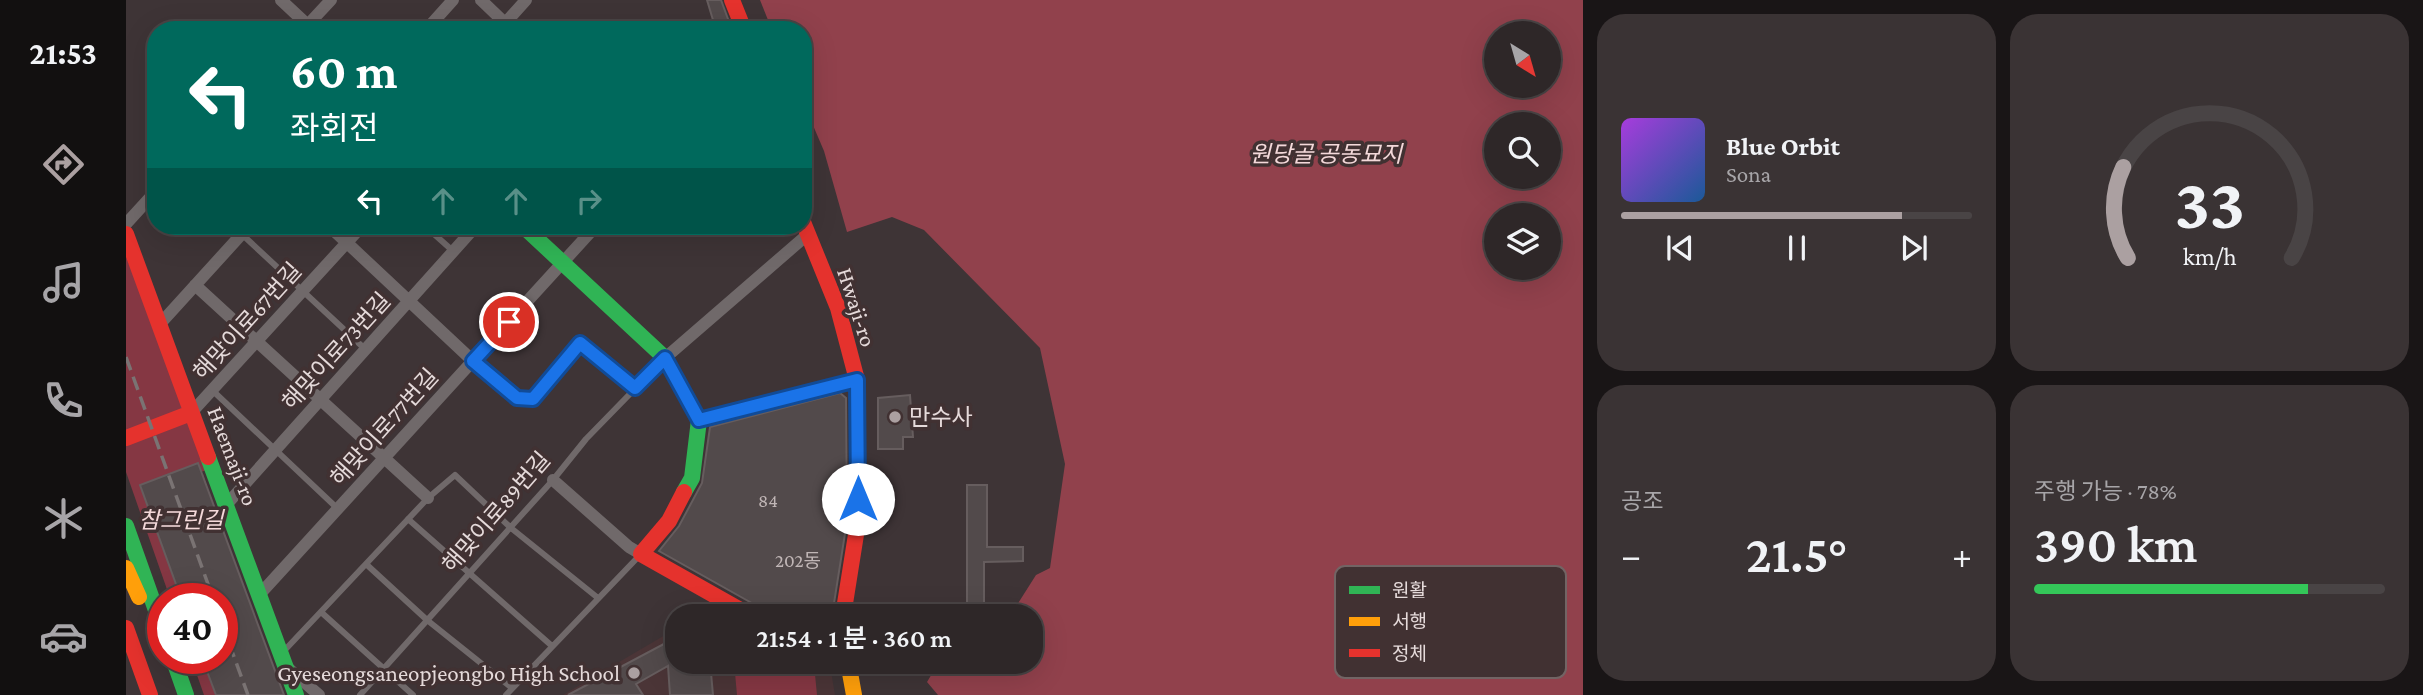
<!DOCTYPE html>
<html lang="ko">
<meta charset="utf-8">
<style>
body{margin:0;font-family:"Crimson Pro","Noto Sans KR",serif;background:#3a3334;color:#f1f3f6;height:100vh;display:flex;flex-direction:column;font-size:26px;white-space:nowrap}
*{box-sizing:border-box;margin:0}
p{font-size:23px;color:#a7a5a8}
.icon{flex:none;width:38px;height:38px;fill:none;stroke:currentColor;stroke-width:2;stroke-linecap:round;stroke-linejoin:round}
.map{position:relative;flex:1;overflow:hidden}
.drawer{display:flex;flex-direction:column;gap:14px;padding:14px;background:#191516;width:840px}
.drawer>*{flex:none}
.banner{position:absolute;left:21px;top:21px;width:665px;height:214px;border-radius:28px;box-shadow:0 7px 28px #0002,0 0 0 2px #494445;background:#00695c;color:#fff;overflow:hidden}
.needle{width:46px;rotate:143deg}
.buttons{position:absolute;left:1358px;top:21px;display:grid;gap:14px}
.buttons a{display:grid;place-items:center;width:77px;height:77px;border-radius:50%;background:#2e2728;box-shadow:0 7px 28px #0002,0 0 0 2px #494445;font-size:35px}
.speed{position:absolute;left:21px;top:583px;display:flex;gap:14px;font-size:35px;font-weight:700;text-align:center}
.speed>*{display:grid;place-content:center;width:91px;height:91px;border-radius:50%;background:#2e2728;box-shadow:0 7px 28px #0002,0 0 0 2px #494445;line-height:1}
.speed .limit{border:10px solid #d22;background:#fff;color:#111}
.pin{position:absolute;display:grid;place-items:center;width:60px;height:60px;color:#fff;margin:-30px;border:4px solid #fff;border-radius:50%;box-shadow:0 2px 7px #0007}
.me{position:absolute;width:77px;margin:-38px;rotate:0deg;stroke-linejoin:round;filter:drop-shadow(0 0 5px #0008)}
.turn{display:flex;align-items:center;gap:24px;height:147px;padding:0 28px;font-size:32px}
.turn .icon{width:91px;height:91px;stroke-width:2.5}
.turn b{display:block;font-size:49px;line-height:60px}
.lanes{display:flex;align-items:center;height:66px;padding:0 28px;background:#0003;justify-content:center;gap:35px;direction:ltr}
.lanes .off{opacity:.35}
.big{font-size:52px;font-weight:600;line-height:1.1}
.drawer .widget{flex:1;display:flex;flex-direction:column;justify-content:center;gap:10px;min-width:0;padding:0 24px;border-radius:28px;background:#3a3334}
.drawer .dial{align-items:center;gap:0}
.dial svg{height:182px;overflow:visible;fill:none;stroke:#494445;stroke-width:7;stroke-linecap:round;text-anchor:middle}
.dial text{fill:#f1f3f6;stroke:none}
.song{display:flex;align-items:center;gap:21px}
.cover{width:84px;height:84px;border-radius:10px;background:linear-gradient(135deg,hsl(280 70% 55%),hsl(210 70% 35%))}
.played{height:7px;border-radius:4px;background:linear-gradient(90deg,#aba0a1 80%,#494445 80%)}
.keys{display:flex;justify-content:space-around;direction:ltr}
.heat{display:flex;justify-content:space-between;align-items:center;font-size:38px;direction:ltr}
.charge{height:10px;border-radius:5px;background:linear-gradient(90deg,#34c759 78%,#494445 0)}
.drawer .tiles{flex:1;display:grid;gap:14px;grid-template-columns:repeat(2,1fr)}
.trip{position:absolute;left:539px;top:604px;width:378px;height:70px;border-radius:28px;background:#2e2728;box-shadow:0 7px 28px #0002,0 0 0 2px #494445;font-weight:600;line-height:70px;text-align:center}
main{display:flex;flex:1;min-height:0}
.dock{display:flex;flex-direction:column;width:126px;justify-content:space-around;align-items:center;background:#121010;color:#a7a5a8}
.dock .icon{width:49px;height:49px}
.dock .active{color:#aba0a1}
.dock b{font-size:32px;color:#f1f3f6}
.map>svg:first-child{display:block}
.built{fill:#4b3537}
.green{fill:#853743}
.forest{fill:#91414c;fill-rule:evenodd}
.building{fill:#524a4b;stroke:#665d5e;stroke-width:2}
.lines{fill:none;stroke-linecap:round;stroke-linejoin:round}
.lane{stroke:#70696a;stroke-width:6}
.street{stroke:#70696a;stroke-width:12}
.fast{stroke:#30b455;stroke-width:16}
.slow{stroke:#ff9f0a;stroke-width:16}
.jam{stroke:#e5322d;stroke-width:16}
.rail{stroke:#7a7373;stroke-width:3.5;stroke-dasharray:14 7;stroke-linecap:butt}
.route-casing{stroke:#114b97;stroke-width:18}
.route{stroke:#1a73e8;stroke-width:12}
.poi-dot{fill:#aba0a1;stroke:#413132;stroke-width:2.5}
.labels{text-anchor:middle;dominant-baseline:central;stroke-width:7;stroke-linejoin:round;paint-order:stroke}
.number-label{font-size:19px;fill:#c0b6b6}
.park-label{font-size:23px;font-style:italic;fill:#f4d9da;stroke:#413132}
.street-label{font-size:23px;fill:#e5dada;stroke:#413132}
.poi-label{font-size:23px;fill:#e5dada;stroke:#413132;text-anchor:start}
.key{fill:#413132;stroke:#726464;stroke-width:2}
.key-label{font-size:19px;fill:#e5dada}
</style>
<main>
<nav class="dock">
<b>21:53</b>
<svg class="icon active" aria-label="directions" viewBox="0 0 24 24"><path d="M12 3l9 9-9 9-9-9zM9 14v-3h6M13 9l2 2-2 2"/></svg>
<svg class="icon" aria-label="music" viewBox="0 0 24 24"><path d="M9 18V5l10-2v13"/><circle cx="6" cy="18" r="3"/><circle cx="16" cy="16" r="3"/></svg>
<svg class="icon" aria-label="phone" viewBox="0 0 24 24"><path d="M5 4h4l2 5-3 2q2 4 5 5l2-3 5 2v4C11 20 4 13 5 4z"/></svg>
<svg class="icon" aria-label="climate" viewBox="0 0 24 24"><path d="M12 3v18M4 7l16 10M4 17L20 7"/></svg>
<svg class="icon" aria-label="car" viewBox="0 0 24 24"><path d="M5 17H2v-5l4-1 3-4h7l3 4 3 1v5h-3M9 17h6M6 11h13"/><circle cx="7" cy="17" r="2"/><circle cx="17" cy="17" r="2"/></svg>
</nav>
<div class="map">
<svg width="1457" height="695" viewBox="0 0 1457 695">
<rect width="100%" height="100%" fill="#3e3436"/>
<path class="built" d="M 551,628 L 551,662 L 690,662 L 705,671 L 709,695 L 437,695 Z"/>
<path class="green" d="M 0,257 L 87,468 L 41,483 L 77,474 L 149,695 L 78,695 L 65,658 L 96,658 L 96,598 L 44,598 L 0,472 Z
M 608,662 L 683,662 L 688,664 L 691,695 L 611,695 Z"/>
<path class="forest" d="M 634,0 L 1457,0 L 1457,695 L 812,695 L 801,682 L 813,662 L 905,662 L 905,616 L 884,616 L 910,575 L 924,568 L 939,464 L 914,348 L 798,230 L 766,217 L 721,232 L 698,151 L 677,102 L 677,30 L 646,30 ZM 1370,33 L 1423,33 L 1423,86 L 1370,86 ZM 1370,124 L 1423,124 L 1423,177 L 1370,177 ZM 1370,215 L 1423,215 L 1423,268 L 1370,268 Z"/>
<path class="building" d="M 581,0 L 595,0 L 606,30 L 590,30 Z
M 714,393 L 720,398 L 721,521 L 706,616 L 639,616 L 631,606 L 533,551 L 553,526 L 576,483 L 584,427 Z
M 784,395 L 787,437 L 777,437 L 777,449 L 752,449 L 752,398 Z
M 72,463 L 158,695 L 90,695 L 76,658 L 96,658 L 96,598 L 55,598 L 14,485 Z
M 841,485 L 861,485 L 861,547 L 897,547 L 897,561 L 858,562 L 858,616 L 841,616 Z
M 761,603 L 782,603 L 782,616 L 761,616 Z
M 551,637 L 551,662 L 584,662 L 587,695 L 544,695 L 542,666 L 510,684 L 517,695 L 442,695 Z"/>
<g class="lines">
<path class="lane" d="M 107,226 L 239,349
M 299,226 L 327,251
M 86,390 L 212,509
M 282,519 L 426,646
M 240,564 L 301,620 L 386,688
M 195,612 L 287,695
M 157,652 L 302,498 L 329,475 L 385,528 L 472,598
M 234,695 L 427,480 L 460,439 L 538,359
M 380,695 L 514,555"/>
<path class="street" d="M 155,0 L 187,30
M 355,0 L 379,23
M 177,30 L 205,0
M 300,30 L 327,0
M 373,30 L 400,0
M 0,224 L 30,191
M 203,226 L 347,361 L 391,398 L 407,399 L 454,343 L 509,388
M 69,285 L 302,498
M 33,325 L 123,226
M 539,358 L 681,235
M 65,413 L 236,226
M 573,420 L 731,380
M 427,480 L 503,547 L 515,554
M 101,504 L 350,226
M 134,594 L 470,226
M 706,662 L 724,671
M 162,668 L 193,695"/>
<path class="fast" d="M 397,226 L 539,358 L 573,420 L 566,478 L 558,492
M 82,457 L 170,695
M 0,526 L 37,630
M 47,658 L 60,695"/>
<path class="slow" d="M 0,568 L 13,597
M 722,662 L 728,695"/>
<path class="jam" d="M 606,0 L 618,30
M 677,222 L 712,308 L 731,380 L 732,522 L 717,616
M 0,234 L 82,457
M 0,438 L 65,413
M 558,492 L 543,521 L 515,554 L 625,616
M 0,628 L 24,695"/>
<path class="rail" d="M 0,357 L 87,598
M 96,624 L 122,695"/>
</g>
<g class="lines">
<g class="route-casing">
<path id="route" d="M 383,322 L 347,361 L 391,398 L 407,399 L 454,343 L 509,388 L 539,358 L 573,420 L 731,380 L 732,499"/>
</g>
<use href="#route" class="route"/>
</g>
<g class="poi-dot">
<circle cx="769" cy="417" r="7"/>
<circle cx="508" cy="673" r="7"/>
</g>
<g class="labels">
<g class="number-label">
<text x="642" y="500">84</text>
<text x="672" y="560">202동</text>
</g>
<g class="park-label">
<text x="1200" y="154">원당골 공동묘지</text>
<text x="55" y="520">참그린길</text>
</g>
<g class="street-label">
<text transform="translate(731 307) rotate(72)">Hwaji-ro</text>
<text transform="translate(121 321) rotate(-48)">해맞이로67번길</text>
<text transform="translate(210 351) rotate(-48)">해맞이로73번길</text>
<text transform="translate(258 427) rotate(-48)">해맞이로77번길</text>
<text transform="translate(107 456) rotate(69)">Haemaji-ro</text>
<text transform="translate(370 512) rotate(-49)">해맞이로89번길</text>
</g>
<g class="poi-label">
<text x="783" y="417">만수사</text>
<text x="494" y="673" text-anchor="end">Gyeseongsaneopjeongbo High School</text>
</g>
</g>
<rect x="1209" y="566" width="231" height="112" rx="10" class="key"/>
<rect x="1223" y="586" width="31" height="8" fill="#30b455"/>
<rect x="1223" y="617" width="31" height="9" fill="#ff9f0a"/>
<rect x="1223" y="649" width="31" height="8" fill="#e5322d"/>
<g class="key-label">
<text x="1266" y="597">원활</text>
<text x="1266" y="628">서행</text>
<text x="1266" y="660">정체</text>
</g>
</svg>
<div class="buttons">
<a><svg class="needle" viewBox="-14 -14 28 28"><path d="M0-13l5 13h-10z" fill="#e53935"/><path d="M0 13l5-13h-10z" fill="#a7a5a8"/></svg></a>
<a><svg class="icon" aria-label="search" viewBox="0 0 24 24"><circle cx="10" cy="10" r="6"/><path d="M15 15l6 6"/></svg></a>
<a><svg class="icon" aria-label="layers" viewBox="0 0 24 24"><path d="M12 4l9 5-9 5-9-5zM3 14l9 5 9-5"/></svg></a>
</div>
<div class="speed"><div class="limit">40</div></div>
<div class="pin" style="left:383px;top:322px;background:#d93025"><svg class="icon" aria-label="arrive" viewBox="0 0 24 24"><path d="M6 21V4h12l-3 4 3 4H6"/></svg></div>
<svg class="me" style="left:732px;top:499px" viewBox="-20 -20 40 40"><circle r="19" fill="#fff"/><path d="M0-13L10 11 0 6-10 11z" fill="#1a73e8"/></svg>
<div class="trip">21:54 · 1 분 · 360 m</div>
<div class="banner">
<div class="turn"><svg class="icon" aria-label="left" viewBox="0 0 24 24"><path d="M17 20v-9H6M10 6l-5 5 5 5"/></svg><div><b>60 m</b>좌회전</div></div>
<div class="lanes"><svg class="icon" aria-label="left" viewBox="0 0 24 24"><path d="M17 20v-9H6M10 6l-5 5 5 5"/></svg><svg class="icon off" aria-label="ahead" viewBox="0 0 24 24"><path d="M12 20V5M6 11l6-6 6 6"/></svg><svg class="icon off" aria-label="ahead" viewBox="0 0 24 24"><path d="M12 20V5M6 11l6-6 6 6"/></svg><svg class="icon off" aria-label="right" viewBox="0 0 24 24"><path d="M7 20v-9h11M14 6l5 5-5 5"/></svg></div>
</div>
</div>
<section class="drawer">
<div class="tiles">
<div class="widget">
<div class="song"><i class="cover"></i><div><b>Blue Orbit</b><p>Sona</p></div></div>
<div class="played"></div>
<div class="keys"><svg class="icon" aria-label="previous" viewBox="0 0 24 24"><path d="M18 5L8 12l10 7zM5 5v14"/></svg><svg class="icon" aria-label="pause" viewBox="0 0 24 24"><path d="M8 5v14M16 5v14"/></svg><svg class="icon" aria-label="next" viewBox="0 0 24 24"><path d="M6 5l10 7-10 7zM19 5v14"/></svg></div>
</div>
<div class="widget dial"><svg viewBox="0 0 100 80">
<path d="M14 69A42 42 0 1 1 86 69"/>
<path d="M14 69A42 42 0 0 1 12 29" stroke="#aba0a1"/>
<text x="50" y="56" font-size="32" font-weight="700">33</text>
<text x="50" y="72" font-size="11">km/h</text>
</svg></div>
<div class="widget"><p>공조</p>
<div class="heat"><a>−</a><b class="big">21.5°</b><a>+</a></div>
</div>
<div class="widget"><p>주행 가능 · 78%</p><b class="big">390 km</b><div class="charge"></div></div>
</div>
</section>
</main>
